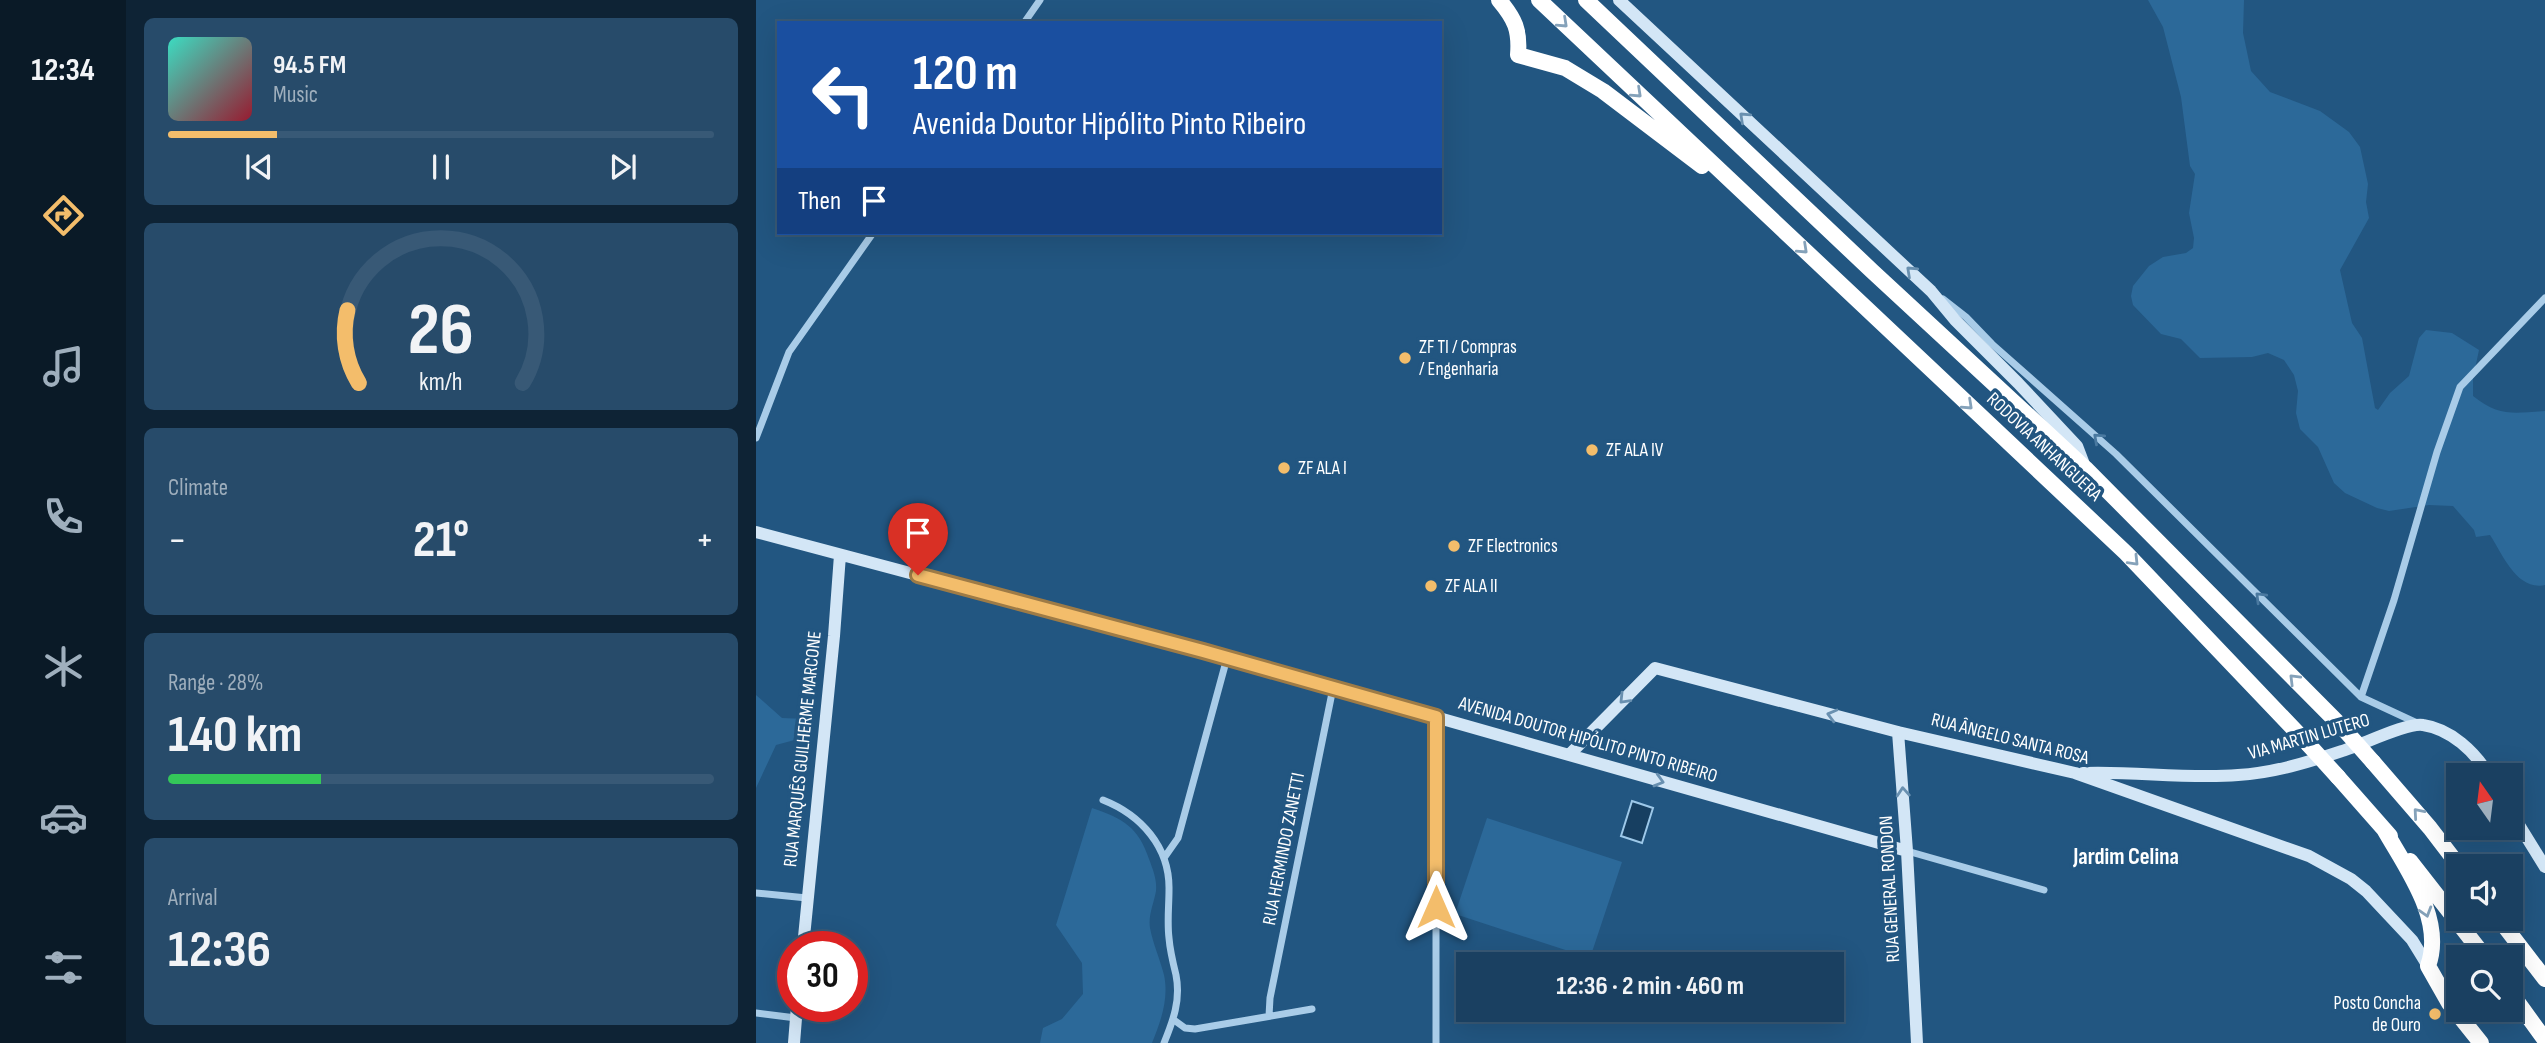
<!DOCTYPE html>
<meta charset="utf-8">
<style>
body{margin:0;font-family:"Sofia Sans Condensed",sans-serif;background:#274b6a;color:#f1f3f6;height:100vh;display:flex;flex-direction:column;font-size:26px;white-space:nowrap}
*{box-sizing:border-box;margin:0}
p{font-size:23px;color:#9fafbd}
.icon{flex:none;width:38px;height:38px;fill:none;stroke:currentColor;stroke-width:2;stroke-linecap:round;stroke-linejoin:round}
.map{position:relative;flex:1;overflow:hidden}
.panel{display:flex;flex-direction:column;gap:18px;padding:18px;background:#0e2335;width:630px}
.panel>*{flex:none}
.hud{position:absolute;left:21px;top:21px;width:665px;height:214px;border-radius:0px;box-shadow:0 7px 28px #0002,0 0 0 2px #385976;background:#1a4fa0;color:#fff;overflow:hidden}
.needle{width:46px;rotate:346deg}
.fabs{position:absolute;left:1690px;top:763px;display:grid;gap:14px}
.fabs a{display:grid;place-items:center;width:77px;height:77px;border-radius:0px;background:#1a4061;box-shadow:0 7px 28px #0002,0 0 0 2px #385976;font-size:35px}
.speed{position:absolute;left:21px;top:931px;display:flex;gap:14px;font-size:35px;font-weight:700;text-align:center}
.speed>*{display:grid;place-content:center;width:91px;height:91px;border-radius:50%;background:#1a4061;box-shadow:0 7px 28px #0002,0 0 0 2px #385976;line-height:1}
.speed .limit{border:10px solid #d22;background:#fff;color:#111}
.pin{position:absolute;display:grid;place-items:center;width:60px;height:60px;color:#fff;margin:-72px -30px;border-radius:50% 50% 50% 0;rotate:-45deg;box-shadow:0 0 7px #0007}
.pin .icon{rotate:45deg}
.me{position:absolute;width:77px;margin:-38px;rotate:0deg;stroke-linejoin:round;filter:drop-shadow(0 0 5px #0008)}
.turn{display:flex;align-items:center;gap:24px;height:147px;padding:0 21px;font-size:32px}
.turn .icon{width:91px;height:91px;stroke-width:2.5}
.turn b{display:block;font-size:49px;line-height:60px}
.then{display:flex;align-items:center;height:66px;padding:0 21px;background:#0003;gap:14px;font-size:26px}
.big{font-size:52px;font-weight:700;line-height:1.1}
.panel .tile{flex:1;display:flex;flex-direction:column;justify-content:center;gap:10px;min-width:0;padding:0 24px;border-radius:10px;background:#274b6a}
.panel .dial{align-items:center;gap:0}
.dial svg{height:182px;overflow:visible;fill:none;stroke:#385976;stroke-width:7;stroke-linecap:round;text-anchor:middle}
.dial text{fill:#f1f3f6;stroke:none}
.song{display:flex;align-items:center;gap:21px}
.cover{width:84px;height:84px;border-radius:10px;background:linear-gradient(135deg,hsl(170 70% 55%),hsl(350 70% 35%))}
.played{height:7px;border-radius:4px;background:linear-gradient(90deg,#f3bd6b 20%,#385976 20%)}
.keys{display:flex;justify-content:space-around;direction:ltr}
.heat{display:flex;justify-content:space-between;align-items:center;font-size:38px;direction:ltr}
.charge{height:10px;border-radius:5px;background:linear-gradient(90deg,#34c759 28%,#385976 0)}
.trip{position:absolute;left:700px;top:952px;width:388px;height:70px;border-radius:0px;background:#1a4061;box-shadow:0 7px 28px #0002,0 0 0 2px #385976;font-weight:700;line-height:70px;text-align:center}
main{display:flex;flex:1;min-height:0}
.tab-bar{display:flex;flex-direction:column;width:126px;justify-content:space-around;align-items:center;background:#0a1a27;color:#9fafbd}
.tab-bar .icon{width:49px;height:49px}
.tab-bar .on{color:#f3bd6b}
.tab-bar b{font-size:32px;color:#f1f3f6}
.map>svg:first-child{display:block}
.green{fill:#2c6999}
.water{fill:#173f61;stroke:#9dc8e9;stroke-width:2}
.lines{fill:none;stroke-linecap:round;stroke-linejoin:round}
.street{stroke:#a9cce8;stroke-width:7}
.secondary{stroke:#d3e6f6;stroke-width:12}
.highway{stroke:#fff;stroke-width:16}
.highway-bridge{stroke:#fff;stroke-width:16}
.oneway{stroke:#85a2ba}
.oneway2{stroke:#6990b0}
.oneway3{stroke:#4a79a0}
.route-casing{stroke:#9e7b46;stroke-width:18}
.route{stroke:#f3bd6b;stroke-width:12}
.poi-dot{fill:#f3bd6b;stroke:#225681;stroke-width:2.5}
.labels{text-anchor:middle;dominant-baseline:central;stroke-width:7;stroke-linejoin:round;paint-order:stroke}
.poi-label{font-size:19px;fill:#fff;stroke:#225681;text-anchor:start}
.street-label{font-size:19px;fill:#fff;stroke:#225681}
.quarter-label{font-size:23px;font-weight:bold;fill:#fff;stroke:#225681}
</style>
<main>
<nav class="tab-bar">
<b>12:34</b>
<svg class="icon on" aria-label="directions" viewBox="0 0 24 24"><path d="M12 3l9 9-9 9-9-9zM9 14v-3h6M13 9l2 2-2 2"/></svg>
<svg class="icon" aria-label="music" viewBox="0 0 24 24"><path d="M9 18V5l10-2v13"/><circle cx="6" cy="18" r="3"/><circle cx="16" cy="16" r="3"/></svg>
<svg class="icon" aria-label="phone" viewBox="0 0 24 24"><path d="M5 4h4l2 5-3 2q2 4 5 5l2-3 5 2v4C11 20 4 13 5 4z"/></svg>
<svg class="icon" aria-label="climate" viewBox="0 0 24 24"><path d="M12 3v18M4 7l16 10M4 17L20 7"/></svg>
<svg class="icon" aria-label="car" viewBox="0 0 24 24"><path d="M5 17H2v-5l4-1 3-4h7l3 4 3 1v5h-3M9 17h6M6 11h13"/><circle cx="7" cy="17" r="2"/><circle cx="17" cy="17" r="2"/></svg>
<svg class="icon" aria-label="filters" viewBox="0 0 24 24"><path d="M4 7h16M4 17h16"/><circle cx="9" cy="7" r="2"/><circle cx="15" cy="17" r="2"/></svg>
</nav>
<section class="panel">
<div class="tile">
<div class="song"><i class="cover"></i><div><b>94.5 FM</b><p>Music</p></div></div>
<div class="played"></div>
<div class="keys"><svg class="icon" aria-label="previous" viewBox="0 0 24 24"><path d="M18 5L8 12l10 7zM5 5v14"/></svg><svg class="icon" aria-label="pause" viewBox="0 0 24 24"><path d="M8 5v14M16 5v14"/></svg><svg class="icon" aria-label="next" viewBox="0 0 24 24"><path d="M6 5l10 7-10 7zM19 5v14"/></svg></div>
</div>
<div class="tile dial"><svg viewBox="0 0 100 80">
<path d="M14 69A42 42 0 1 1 86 69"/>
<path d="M14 69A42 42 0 0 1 9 37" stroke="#f3bd6b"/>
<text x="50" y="56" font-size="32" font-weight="700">26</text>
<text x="50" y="72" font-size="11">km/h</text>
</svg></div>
<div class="tile"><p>Climate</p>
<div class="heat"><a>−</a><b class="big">21°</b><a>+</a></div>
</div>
<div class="tile"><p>Range · 28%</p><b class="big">140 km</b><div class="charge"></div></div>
<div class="tile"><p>Arrival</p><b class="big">12:36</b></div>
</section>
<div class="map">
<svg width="1789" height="1043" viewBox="0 0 1789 1043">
<rect width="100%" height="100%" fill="#225681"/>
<path class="green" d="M 1392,0 L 1488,0 L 1487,33 L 1495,71 L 1514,92 L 1564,111 L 1593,132 L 1604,147 L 1612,184 L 1610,202 L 1613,218 L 1584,270 L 1596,323 L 1606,338 L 1619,408 L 1622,410 L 1634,393 L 1653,376 L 1663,338 L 1670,330 L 1696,333 L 1723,350 L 1717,378 L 1717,396 C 1743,417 1758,413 1789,411 L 1789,585 C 1761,591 1747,555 1734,535 L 1720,537 L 1718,530 L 1697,506 L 1673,505 L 1633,511 L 1621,508 L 1589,493 L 1578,483 L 1562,447 L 1544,429 L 1540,413 L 1542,391 L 1538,375 L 1528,360 L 1512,353 L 1496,357 L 1444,358 L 1425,339 L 1405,334 L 1377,305 L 1375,296 L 1377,286 L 1393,266 L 1407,257 L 1430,253 L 1437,248 L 1438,238 L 1433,213 L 1439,174 L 1434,166 L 1425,97 L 1407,27 Z
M 0,652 L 0,695 L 26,718 L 49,719 L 46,738 L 20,745 L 0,788 Z
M 336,808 C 368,819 382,827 393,859 C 397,870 401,879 400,891 C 398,903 392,915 394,928 C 397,944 404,959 408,975 C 413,998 405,1021 396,1043 L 284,1043 L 287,1028 L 306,1019 L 327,994 L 326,963 L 300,925 Z
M 731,818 L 866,862 L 834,958 L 699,914 Z"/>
<path class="water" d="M 876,801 L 897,808 L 886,843 L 865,836 Z"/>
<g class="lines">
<path class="street" d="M 268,23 L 284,0
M 1187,299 L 1210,317 L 1236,344 L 1360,454 L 1605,697 L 1661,723
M 0,438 L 33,352 L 117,233
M 1605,697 L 1638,600 L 1681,452 L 1704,387 L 1789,298
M 347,800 C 385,815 414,847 413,890 C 413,906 411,922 413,938 C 414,951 417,963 420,975 C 425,1000 417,1021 408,1043
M 1151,851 L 1288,890
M 408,858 L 422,838 L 471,658
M 0,893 L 51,898
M 0,1013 L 40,1018
M 513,1016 L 514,998 L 577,688
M 418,1020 L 429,1028 L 439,1029 L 556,1009
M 680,1043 L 680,717"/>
<path class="secondary" d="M 863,0 L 1175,291 L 1199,320 L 1262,383 L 1321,446 L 1329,467
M 0,532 L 447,651 L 1151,851
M 1142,732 L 1151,851 L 1161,1043
M 813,755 L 899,668 L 1142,732 L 1319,773 L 1553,856 L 1595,879 L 1610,891 L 1656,940 L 1672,966
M 1327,773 C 1378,771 1430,779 1482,775 C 1517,773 1553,762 1586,751 C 1604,746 1651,722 1667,725 C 1695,729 1719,752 1733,775
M 1755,812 L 1789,867
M 47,947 L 78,636 L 84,555
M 38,1043 L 41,1006"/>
<path class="highway" d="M 743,0 C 759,19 764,30 762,55 L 809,68 L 847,91 L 946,166
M 783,0 L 1370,553 L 1552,744
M 830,0 L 1116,271 L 1329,468 L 1586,727
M 1617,762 L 1674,828 L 1703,866
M 1582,777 L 1634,836
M 1628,829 C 1650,868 1689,919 1672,966 L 1693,1003 L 1725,1043
M 1654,861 L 1729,957
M 1743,919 L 1789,979
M 1755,993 L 1789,1040"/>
<path class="highway-bridge" d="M 1586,727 L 1617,762
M 1552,744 L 1582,777"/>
</g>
<defs><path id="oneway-chevron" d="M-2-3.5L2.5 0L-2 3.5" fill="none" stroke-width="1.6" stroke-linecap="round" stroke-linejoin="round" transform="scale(1.75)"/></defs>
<g class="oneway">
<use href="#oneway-chevron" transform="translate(807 23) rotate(43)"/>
<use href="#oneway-chevron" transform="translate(881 93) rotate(43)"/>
<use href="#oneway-chevron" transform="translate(1047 249) rotate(43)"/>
<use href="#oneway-chevron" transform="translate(1212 405) rotate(43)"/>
<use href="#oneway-chevron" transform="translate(1378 561) rotate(46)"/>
<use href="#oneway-chevron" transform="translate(1538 679) rotate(-135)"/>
<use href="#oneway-chevron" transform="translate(1662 813) rotate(-131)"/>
<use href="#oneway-chevron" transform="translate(1670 912) rotate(73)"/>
</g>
<g class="oneway2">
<use href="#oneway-chevron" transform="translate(988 117) rotate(-137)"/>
<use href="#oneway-chevron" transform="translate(1155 271) rotate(-137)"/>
<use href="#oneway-chevron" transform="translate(868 699) rotate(134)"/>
<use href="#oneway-chevron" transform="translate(1076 715) rotate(-165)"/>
<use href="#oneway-chevron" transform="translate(903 781) rotate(16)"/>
<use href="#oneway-chevron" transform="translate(1147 792) rotate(-94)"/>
</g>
<g class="oneway3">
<use href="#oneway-chevron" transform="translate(1342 438) rotate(-138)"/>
<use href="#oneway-chevron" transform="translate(1504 597) rotate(-135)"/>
</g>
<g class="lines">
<g class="route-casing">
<path id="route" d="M 162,575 L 447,651 L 680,717 L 680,907"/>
</g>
<use href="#route" class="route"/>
</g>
<g class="poi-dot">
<circle cx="649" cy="358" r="7"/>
<circle cx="836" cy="450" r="7"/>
<circle cx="528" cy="468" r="7"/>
<circle cx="698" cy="546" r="7"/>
<circle cx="675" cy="586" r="7"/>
<circle cx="1679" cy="1014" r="7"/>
</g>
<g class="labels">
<g class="poi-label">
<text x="663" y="347">ZF TI / Compras<tspan x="663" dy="22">/ Engenharia</tspan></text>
<text x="850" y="450">ZF ALA IV</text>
<text x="542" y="468">ZF ALA I</text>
<text x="712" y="546">ZF Electronics</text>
<text x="689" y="586">ZF ALA II</text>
<text x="1665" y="1003" text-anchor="end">Posto Concha<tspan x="1665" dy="22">de Ouro</tspan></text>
</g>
<g class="street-label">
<text transform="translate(1288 447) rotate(43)">RODOVIA ANHANGUERA</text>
<text transform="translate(1553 737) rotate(-16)">VIA MARTIN LUTERO</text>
<text transform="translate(1254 739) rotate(14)">RUA ÂNGELO SANTA ROSA</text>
<text transform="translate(832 740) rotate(16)">AVENIDA DOUTOR HIPÓLITO PINTO RIBEIRO</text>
<text transform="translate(47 749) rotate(-84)">RUA MARQUÊS GUILHERME MARCONE</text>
<text transform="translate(528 849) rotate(-79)">RUA HERMINDO ZANETTI</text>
<text transform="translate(1134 889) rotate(-93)">RUA GENERAL RONDON</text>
</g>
<g class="quarter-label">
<text x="1370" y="857">Jardim Celina</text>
</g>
</g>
</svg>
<div class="fabs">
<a><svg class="needle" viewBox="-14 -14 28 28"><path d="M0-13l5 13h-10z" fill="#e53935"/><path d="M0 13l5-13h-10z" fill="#9fafbd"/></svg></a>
<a><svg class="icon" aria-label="sound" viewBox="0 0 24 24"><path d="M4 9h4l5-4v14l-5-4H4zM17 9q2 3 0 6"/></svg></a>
<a><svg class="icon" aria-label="search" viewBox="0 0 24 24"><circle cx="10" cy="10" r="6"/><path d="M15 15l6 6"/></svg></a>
</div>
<div class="speed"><div class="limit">30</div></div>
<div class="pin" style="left:162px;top:575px;background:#d93025"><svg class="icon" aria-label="arrive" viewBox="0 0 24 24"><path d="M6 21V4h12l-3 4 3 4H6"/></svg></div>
<svg class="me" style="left:680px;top:907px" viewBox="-20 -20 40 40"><path d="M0-17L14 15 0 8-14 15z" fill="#f3bd6b" stroke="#fff" stroke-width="4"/></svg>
<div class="trip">12:36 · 2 min · 460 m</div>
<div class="hud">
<div class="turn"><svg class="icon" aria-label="left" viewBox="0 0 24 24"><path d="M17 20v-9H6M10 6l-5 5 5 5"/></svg><div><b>120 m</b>Avenida Doutor Hipólito Pinto Ribeiro</div></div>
<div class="then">Then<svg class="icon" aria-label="arrive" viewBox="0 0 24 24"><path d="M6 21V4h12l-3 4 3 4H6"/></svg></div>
</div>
</div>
</main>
